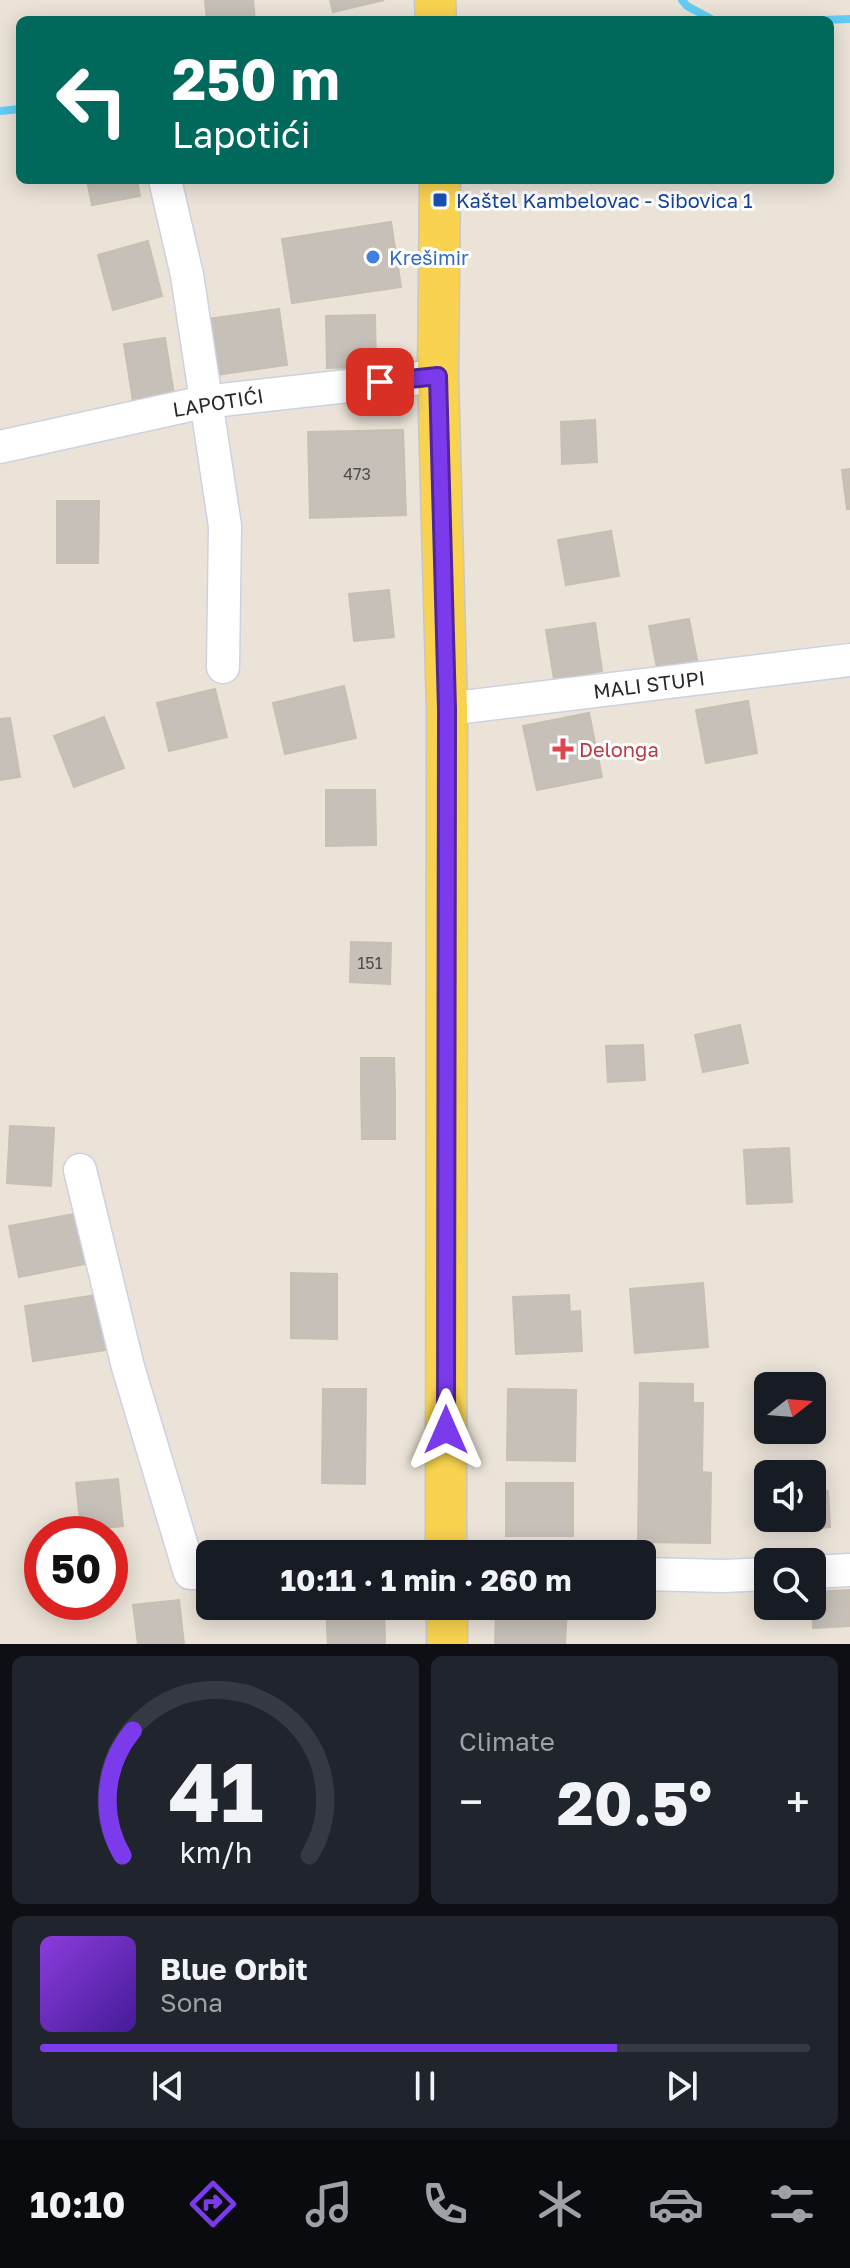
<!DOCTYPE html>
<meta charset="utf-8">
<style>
body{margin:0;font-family:"Golos Text",sans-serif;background:#20242c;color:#f1f3f6;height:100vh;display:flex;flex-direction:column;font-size:30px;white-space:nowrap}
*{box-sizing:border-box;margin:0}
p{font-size:26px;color:#9ea1a6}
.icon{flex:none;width:44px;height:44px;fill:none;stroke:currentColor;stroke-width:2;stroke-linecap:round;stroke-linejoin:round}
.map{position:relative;height:1644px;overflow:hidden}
.panel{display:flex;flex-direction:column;gap:12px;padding:12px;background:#0d0f14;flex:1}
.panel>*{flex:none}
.guide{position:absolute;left:16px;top:16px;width:818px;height:168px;border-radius:12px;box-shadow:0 4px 20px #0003;background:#00695c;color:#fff;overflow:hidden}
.needle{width:52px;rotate:73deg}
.controls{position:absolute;left:754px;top:1372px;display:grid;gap:16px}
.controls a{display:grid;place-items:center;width:72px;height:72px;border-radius:12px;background:#171b24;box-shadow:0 4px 20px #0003;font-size:40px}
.speed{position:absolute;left:24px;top:1516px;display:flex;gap:16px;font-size:40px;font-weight:700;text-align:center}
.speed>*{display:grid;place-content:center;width:104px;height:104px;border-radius:50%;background:#171b24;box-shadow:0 4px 20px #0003;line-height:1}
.speed .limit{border:12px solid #d22;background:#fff;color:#111}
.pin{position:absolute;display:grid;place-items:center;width:68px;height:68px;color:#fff;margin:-34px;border-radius:16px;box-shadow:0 4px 12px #0006}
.me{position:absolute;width:88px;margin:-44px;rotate:0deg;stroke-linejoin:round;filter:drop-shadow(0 0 6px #0008)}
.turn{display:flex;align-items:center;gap:28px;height:168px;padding:0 24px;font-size:36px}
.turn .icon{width:104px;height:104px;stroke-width:2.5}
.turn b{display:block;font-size:56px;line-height:68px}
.big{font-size:60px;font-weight:700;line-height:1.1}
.panel .tile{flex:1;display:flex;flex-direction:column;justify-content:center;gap:12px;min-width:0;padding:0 28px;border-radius:12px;background:#20242c}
.panel .dial{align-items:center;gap:0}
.dial svg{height:208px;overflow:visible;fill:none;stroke:#363941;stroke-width:7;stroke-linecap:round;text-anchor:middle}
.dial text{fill:#f1f3f6;stroke:none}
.song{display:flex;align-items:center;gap:24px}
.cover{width:96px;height:96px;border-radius:12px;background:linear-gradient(135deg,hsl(270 70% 55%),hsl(260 70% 35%))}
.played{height:8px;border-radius:4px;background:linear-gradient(90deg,#7c3aed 75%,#363941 75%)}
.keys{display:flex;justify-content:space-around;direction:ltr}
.heat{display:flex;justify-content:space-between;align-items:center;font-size:44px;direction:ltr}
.panel .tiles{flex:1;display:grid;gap:12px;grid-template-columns:1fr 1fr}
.tile:last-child{grid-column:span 2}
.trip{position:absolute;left:196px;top:1540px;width:460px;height:80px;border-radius:12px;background:#171b24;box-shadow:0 4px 20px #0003;font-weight:700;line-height:80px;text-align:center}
.tab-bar{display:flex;height:128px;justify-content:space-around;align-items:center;background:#090b0e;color:#9ea1a6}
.tab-bar .icon{width:56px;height:56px}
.tab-bar .selected{color:#7c3aed}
.tab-bar b{font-size:36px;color:#f1f3f6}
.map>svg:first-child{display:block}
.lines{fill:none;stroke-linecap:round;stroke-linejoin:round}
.stream{stroke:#63cdf5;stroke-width:8}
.building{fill:#c6c0b8;stroke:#c7bfb2;stroke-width:2}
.minor-casing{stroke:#cdd1e2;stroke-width:35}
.major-casing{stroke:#c7c7c7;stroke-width:43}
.minor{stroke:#fff;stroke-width:32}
.major{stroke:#f9d350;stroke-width:40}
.route-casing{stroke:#51269a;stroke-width:20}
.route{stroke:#7c3aed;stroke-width:14}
.transit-dot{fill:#1a4fb4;stroke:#fff;stroke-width:3}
.shop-dot{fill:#3f7fe0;stroke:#fff;stroke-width:3}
.health-dot{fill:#e0444e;stroke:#fff;stroke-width:3}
.labels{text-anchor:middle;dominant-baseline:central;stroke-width:6;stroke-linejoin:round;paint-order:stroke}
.number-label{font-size:16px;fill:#504e4c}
.transit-label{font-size:20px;fill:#164399;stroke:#fff;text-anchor:start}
.shop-label{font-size:20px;fill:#366cbe;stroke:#fff;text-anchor:start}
.street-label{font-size:20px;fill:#282828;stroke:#fff}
.health-label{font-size:20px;fill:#be3a42;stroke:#fff;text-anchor:start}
</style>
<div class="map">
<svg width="850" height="1644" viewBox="0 0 850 1644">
<rect width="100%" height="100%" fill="#ebe3d8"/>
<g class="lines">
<path class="stream" d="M 682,0 L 687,6 L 713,20
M 823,20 L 850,19
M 0,111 L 20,109"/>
</g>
<path class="building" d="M 205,0 L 253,0 L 255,20 L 207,20 Z
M 330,0 L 384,0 L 333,12 Z
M 87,180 L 137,180 L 140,196 L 92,205 Z
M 391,222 L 401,287 L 292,303 L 282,239 Z
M 148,241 L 162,296 L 113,310 L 98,255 Z
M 279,309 L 287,365 L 208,376 L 200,320 Z
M 375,315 L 376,367 L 327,368 L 326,316 Z
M 165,338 L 174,395 L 133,401 L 124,344 Z
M 595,420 L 597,462 L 562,464 L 561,422 Z
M 403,430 L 406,515 L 310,518 L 308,432 Z
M 850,469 L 850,509 L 847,509 L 842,470 Z
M 57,501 L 99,501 L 98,563 L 57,563 Z
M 611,531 L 619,576 L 566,585 L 558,540 Z
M 389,590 L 394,637 L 354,641 L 349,594 Z
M 689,619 L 697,660 L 657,668 L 649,626 Z
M 595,623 L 602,671 L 554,679 L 546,630 Z
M 344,686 L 356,738 L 285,754 L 273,703 Z
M 215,689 L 227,737 L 169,751 L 157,703 Z
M 748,701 L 757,753 L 706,763 L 696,710 Z
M 589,713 L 602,777 L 537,790 L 523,726 Z
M 104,717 L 124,768 L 74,787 L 54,736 Z
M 10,718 L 20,777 L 0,780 L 0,719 Z
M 326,790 L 375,790 L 376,845 L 326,846 Z
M 351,942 L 391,943 L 390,984 L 350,982 Z
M 740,1025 L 748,1063 L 703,1072 L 695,1035 Z
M 643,1045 L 645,1080 L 608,1082 L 606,1046 Z
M 361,1058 L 394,1058 L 395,1093 L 361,1093 Z
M 361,1093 L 395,1093 L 395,1139 L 362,1139 Z
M 10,1126 L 54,1128 L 51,1186 L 7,1183 Z
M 789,1148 L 792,1202 L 747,1204 L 744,1150 Z
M 80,1213 L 90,1263 L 19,1277 L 9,1226 Z
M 291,1273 L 337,1274 L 337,1339 L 291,1338 Z
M 703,1283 L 708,1347 L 635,1353 L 630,1289 Z
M 97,1295 L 106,1350 L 33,1361 L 25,1306 Z
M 569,1295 L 570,1312 L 580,1311 L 582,1351 L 516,1354 L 513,1297 Z
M 640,1383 L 693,1384 L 693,1403 L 703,1403 L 702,1472 L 711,1473 L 710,1543 L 638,1542 Z
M 323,1389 L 366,1389 L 365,1484 L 322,1483 Z
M 508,1389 L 576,1390 L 575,1461 L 507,1460 Z
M 118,1479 L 123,1526 L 81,1530 L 76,1483 Z
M 506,1483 L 573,1483 L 573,1536 L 506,1536 Z
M 828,1491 L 830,1527 L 797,1530 L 796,1518 L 812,1518 L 812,1492 Z
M 850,1590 L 850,1626 L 813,1628 L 812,1592 Z
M 179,1600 L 184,1644 L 138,1644 L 133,1605 Z
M 384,1606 L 385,1644 L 328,1644 L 326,1607 Z
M 502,1606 L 567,1606 L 565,1644 L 495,1644 L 496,1614 L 502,1615 Z"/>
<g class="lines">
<g class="minor-casing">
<path id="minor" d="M 165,180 L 187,275 L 225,526 L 223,667
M 0,447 L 204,402 L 438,376
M 447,709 L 850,660
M 80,1170 L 128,1367 L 190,1573 L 210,1573
M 812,1572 L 850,1570
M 642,1574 L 723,1576 L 768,1574"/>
</g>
<g class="major-casing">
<path id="major" d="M 435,0 L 436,20
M 440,180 L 438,376 L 447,709 L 446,1554
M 447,1606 L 447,1644"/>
</g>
<use href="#minor" class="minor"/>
<use href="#major" class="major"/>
</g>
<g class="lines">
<g class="route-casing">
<path id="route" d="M 380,382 L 438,376 L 447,709 L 446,1430"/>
</g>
<use href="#route" class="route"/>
</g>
<rect class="transit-dot" x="432" y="192" width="16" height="16" rx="4"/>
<circle class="shop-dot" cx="373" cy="257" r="8"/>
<path class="health-dot" d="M559 737h8v8h8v8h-8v8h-8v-8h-8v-8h8z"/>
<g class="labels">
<g class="number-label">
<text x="357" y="474">473</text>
<text x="370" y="963">151</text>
</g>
<g class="transit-label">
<text x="456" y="200">Kaštel Kambelovac - Sibovica 1</text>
</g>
<g class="shop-label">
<text x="389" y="257">Krešimir</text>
</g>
<g class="street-label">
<text transform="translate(218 402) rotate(-9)">LAPOTIĆI</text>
<text transform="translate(649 684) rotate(-7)">MALI STUPI</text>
</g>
<g class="health-label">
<text x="579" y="749">Delonga</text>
</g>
</g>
</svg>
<div class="controls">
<a><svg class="needle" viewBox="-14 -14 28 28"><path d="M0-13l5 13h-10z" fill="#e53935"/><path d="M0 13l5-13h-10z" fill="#9ea1a6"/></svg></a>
<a><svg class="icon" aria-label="sound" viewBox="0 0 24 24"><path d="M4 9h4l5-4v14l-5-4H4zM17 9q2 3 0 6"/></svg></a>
<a><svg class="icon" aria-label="search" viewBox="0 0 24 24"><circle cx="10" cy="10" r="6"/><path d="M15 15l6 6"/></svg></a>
</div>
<div class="speed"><div class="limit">50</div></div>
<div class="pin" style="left:380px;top:382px;background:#d93025"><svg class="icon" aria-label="arrive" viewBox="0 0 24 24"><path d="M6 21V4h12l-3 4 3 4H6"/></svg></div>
<svg class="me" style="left:446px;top:1430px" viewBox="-20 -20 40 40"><path d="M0-17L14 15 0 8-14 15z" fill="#7c3aed" stroke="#fff" stroke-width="4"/></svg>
<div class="trip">10:11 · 1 min · 260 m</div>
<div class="guide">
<div class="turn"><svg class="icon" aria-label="left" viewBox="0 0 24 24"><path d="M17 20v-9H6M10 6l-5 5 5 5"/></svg><div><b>250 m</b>Lapotići</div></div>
</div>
</div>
<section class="panel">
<div class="tiles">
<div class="tile dial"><svg viewBox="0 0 100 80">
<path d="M14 69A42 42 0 1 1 86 69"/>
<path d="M14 69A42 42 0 0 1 18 21" stroke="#7c3aed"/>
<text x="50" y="56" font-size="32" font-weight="700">41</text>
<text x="50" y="72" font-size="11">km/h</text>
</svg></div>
<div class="tile"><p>Climate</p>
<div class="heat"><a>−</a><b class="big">20.5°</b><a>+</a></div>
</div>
<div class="tile">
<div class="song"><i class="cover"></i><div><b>Blue Orbit</b><p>Sona</p></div></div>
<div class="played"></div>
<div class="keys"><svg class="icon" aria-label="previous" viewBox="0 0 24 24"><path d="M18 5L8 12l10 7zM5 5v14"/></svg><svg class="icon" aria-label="pause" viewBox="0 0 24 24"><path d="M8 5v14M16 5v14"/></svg><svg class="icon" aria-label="next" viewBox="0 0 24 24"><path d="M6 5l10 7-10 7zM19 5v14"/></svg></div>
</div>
</div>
</section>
<nav class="tab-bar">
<b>10:10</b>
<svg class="icon selected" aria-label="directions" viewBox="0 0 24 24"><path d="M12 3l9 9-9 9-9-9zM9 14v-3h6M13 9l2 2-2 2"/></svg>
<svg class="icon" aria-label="music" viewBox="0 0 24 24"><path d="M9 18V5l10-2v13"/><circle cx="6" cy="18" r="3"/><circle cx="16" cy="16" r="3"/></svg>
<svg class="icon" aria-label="phone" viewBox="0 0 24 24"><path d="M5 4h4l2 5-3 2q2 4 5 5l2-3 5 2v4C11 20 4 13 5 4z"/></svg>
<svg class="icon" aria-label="climate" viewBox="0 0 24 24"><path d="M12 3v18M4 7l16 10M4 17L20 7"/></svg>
<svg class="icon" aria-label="car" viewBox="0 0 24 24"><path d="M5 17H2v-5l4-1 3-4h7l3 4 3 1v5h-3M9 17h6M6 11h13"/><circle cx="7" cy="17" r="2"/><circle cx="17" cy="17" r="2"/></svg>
<svg class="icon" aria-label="filters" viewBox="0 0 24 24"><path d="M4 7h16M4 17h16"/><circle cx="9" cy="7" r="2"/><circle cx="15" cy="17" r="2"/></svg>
</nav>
